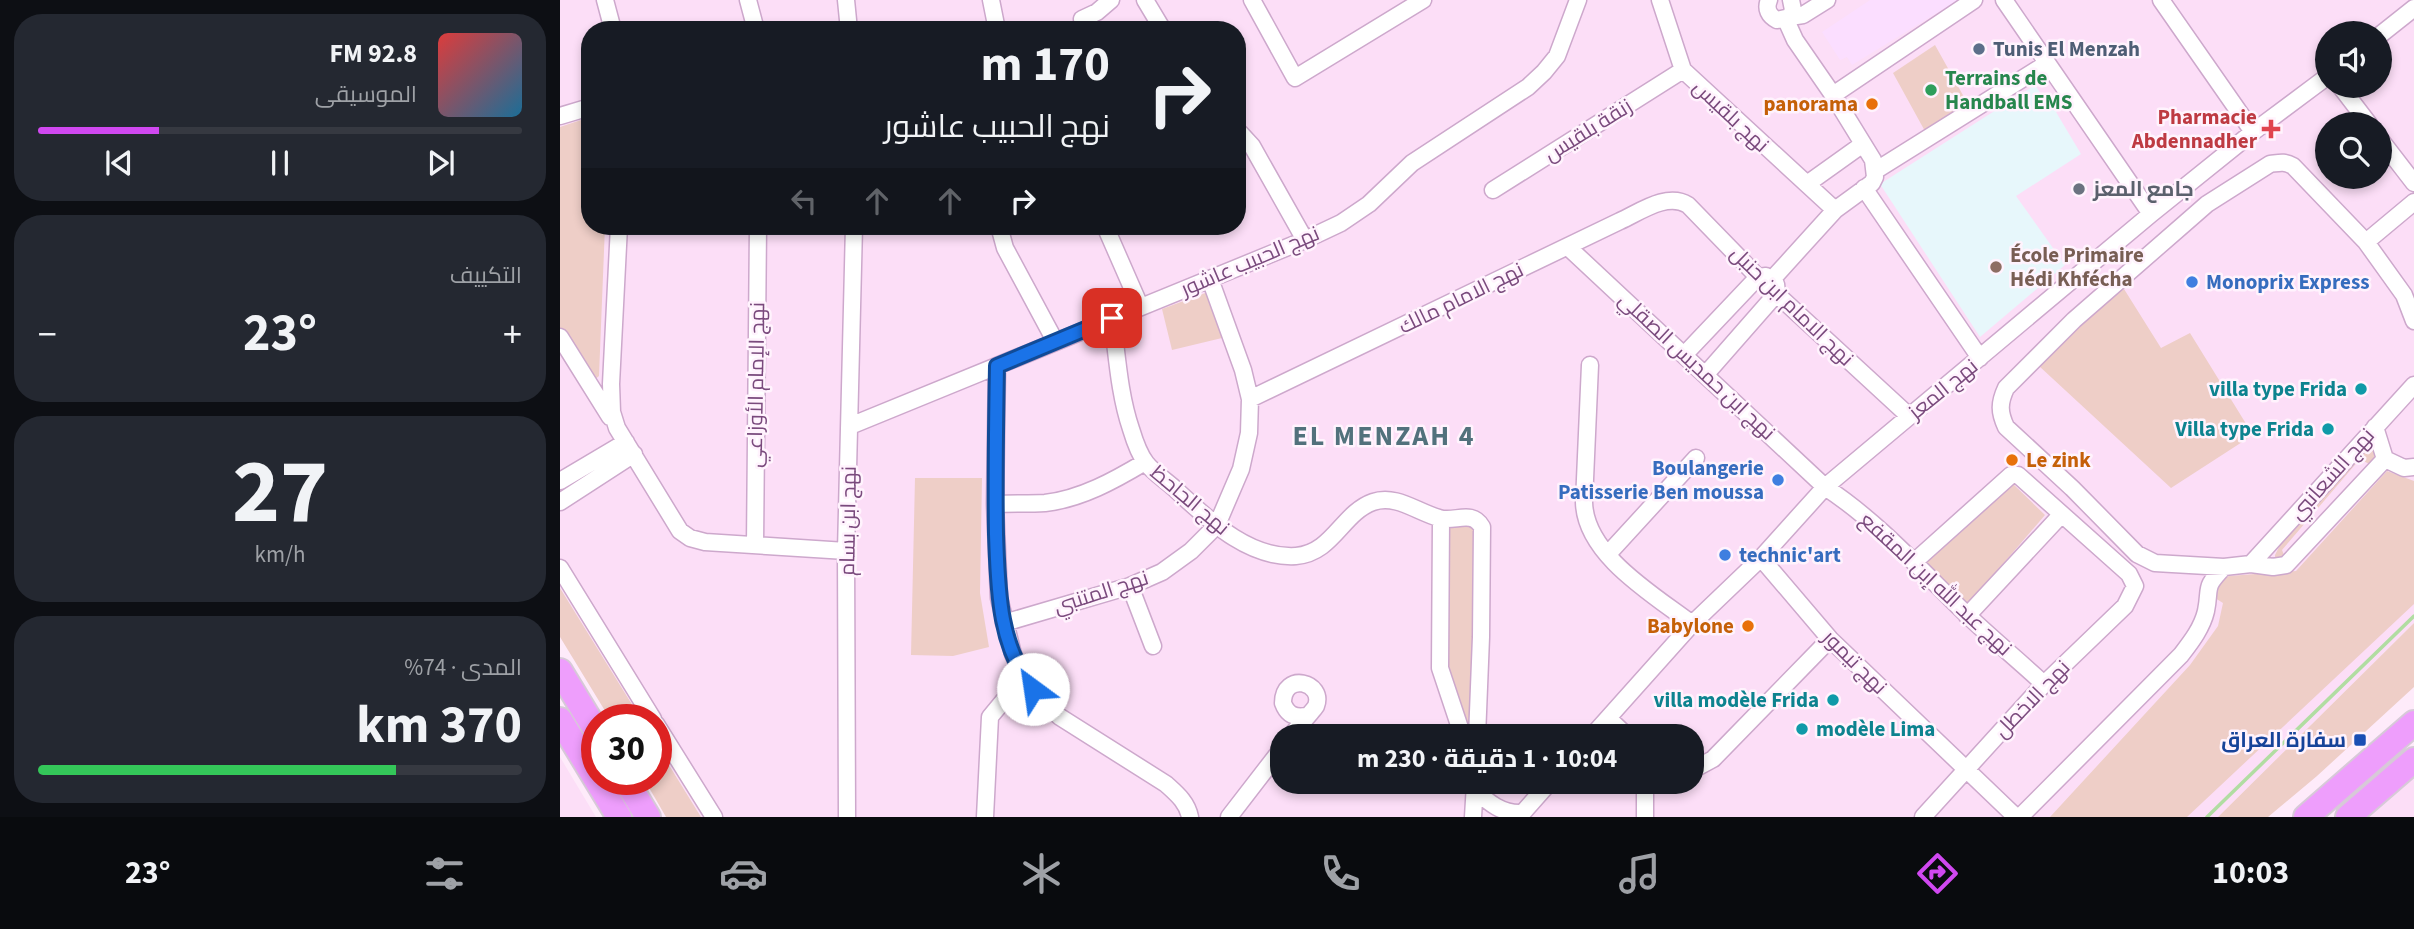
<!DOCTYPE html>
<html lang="ar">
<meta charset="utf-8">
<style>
body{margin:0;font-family:"Source Sans 3",Cairo,sans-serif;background:#242831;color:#f1f3f6;direction:rtl;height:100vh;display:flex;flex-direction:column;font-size:26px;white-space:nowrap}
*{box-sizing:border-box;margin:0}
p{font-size:23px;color:#9ea1a6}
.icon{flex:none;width:38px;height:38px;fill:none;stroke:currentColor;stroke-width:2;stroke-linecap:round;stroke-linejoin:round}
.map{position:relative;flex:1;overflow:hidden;direction:ltr}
.details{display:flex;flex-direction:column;gap:14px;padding:14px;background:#0d0f14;width:560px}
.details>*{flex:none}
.hud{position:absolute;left:21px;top:21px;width:665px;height:214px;border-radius:28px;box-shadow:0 4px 10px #0003;direction:rtl;background:#171b24;color:#f1f3f6;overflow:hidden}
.tools{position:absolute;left:1755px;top:21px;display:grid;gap:14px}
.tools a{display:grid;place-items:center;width:77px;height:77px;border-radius:50%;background:#171b24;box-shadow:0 4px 10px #0003;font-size:35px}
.speed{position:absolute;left:21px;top:704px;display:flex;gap:14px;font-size:35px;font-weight:700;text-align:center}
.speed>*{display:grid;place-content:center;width:91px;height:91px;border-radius:50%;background:#171b24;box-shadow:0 4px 10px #0003;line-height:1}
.speed .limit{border:10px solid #d22;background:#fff;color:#111}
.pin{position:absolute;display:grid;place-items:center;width:60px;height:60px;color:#fff;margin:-30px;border-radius:14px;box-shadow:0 4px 10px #0006}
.me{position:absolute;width:77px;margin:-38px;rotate:329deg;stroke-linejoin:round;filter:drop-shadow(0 0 5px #0008)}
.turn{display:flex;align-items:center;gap:24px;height:147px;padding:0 21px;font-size:32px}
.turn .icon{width:91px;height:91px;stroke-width:2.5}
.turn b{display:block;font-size:49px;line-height:60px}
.lanes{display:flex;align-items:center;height:66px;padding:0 21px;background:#0003;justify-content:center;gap:35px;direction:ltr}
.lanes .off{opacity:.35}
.big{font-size:52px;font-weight:700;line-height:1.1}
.details .tile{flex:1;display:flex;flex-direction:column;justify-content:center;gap:10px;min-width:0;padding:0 24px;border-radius:28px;background:#242831}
.details .dial{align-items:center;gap:0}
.dial b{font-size:91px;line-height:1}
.song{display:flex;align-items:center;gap:21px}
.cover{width:84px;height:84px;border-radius:10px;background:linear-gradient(135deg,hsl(0 70% 55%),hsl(200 70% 35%))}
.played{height:7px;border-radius:4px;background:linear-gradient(90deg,#d048f0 25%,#363941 25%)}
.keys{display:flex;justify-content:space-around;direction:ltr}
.heat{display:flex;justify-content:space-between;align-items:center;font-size:38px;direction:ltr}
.charge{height:10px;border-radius:5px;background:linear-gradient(90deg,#34c759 74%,#363941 0)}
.trip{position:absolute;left:710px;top:724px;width:434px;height:70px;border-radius:28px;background:#171b24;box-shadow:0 4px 10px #0003;font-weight:700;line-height:70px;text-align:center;direction:rtl}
.tabs{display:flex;height:112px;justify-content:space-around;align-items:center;background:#090b0e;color:#9ea1a6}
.tabs .icon{width:49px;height:49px}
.tabs .active{color:#d048f0}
.tabs b{font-size:32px;color:#f1f3f6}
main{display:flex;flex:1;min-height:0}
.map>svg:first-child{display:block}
.residential{fill:#fcdef7;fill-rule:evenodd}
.commercial{fill:#fbdeff}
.education{fill:#e7f7fb}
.green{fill:#eecec7}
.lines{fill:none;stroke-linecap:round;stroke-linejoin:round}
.stream{stroke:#b1dda2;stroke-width:3.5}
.minor-casing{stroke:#cda8cc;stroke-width:19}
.highway-casing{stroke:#d7c9d8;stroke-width:28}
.minor{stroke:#fff;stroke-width:16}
.highway{stroke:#ee9efc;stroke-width:24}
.route-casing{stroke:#114b97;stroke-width:18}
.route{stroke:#1a73e8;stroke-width:12}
.service-dot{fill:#5c6f8a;stroke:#fff3fd;stroke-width:2.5}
.leisure-dot{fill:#2e9e5b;stroke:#fff3fd;stroke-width:2.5}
.food-dot{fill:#e8710a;stroke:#fff3fd;stroke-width:2.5}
.health-dot{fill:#e0444e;stroke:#fff3fd;stroke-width:2.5}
.worship-dot{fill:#6b7280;stroke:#fff3fd;stroke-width:2.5}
.education-dot{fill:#8d6e63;stroke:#fff3fd;stroke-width:2.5}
.shop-dot{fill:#3f7fe0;stroke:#fff3fd;stroke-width:2.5}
.culture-dot{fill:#0f9aa8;stroke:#fff3fd;stroke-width:2.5}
.transit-dot{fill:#1a4fb4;stroke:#fff3fd;stroke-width:2.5}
.labels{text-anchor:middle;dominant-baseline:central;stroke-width:5;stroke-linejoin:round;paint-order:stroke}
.service-label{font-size:21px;font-weight:bold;fill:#4e5e75;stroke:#fff3fd;text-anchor:start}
.leisure-label{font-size:21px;font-weight:bold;fill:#27864d;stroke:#fff3fd;text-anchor:start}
.food-label{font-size:21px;font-weight:bold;fill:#c56008;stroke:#fff3fd;text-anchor:end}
.street-label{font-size:21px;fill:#7a4a7d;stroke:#fff3fd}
.health-label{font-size:21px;font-weight:bold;fill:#be3a42;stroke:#fff3fd;text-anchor:end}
.worship-label{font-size:21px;font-weight:bold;fill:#5b616d;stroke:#fff3fd;text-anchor:start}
.education-label{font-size:21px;font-weight:bold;fill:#785e54;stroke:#fff3fd;text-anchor:start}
.shop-label{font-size:21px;font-weight:bold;fill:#366cbe;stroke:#fff3fd;text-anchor:start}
.culture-label{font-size:21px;font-weight:bold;fill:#0d838f;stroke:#fff3fd;text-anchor:end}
.transit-label{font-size:21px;font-weight:bold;fill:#164399;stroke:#fff3fd;text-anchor:end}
.district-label{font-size:28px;font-weight:bold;letter-spacing:2px;fill:#52717c;stroke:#fff3fd}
</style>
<main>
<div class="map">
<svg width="1854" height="817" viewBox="0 0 1854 817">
<rect width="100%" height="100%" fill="#feebfa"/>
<path class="residential" d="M 0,0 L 1854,0 L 1854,623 L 1658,817 L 141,817 L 96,744 L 96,719 L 81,719 L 0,588 ZM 30,30 L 677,30 L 677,226 L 30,226 ZM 1768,33 L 1820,33 L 1820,86 L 1768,86 ZM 1768,124 L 1820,124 L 1820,177 L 1768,177 ZM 723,737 L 1132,737 L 1132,782 L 723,782 Z
M 0,757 L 36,817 L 0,817 Z
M 1854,774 L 1854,817 L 1802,817 Z"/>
<path class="commercial" d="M 1310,0 L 1398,0 L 1292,65 L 1287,57 L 1280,60 L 1262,32 Z"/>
<path class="education" d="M 1475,85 L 1483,97 L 1489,93 L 1499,110 L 1496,112 L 1521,154 L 1456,196 L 1505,265 L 1420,337 L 1320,184 Z"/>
<path class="green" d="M 1375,45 L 1409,106 L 1366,133 L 1333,73 Z
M 30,117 L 30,226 L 45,226 L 39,376 L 33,381 L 0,330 L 0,127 Z
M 1564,289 L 1601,348 L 1630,333 L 1693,435 L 1611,488 L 1479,366 L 1515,326 Z
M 648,292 L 662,338 L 612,350 L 602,309 Z
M 1812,444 L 1817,448 L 1818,455 L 1811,465 L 1800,459 L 1722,550 L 1726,560 L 1715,559 L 1715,555 L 1720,545 L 1803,448 Z
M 1827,471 L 1854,481 L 1854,604 L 1627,817 L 1490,817 L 1630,665 L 1658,626 L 1663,603 L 1655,598 L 1659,580 L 1669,576 L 1736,571 Z
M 355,478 L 422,478 L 420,593 L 429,647 L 393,656 L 351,655 Z
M 1451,482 L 1485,515 L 1407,606 L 1361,564 Z
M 892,523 L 909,523 L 914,528 L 912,737 L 882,668 L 886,533 Z
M 0,588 L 81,719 L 50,719 L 0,637 Z
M 1854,623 L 1854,687 L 1757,776 L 1708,817 L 1658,817 Z
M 96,744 L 141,817 L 106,817 L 84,779 L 96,779 Z"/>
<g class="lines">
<path class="stream" d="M 1647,817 L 1854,616"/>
<g class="minor-casing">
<path id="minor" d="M 45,0 L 53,30
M 188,0 L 196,30
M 286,0 L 289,30
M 431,0 L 437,30
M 585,0 L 603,30
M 692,0 L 735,78 L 863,0
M 1100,0 L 1123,70 L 1275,210
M 1209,0 C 1205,9 1209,16 1217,20 L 1230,17 L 1233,10 L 1231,0
M 1444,0 L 1591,214
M 1601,0 L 1693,132
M 1230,17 L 1243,15 L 1267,0
M 522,19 L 537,12 L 551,0
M 1820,35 L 1854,8
M 1780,86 L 1809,124
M 1273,95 L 1414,0
M 0,116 L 30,107
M 677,133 L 680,133 L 692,146 L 745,240
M 1820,139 L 1854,183
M 1315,171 L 1486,64
M 1247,184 L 1303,144
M 1304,188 L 1420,358
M 933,190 L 1123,70
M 59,226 L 51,384 L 52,412 L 57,428 L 120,531 L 130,538 L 145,542 L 286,551
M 439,226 L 445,248 L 495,341
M 545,226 L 580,306
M 1806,242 L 1854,202
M 1008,247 L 1265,487 C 1317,521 1360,569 1404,612 C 1430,637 1458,660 1484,684
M 1216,275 L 1275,210 L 1312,183 L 1315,177 L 1313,160 L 1273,95 L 1235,40 L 1226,20
M 552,318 C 557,354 559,394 571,429 C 574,439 579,454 586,463 C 593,472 605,480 614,488 C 647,518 687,559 736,556 C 773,553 782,513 813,502 C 836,494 857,512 879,518 C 894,523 912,509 922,527 L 921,637 L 917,737
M 0,337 L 50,417
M 1125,354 L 1198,277 L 1206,276
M 1030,365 L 1024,502 C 1025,555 1094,595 1132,624
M 437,366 L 435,504 L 439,598 L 453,654 L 463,677 L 482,701 L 500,717 L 606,784 C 617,794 627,802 630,817
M 1146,374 L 1217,293 L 1216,284
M 690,399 L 1060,221 C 1080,212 1107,192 1128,205 L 1198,277 L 1349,416
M 290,426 L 745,240 L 781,223 L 809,204 L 852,163 L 968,87 L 984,72 L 997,56 L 1018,0
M 1815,427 L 1825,459 L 1844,468 L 1854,467
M 1825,459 L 1726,565 L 1713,567 L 1691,564 L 1664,567 L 1595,563 L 1577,554 L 1512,488 L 1446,427 C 1439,412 1439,403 1446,388 L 1514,320 L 1623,225 L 1647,204 L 1710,164 C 1719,163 1724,161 1733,166 L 1806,242 L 1844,295 L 1854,321
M 0,481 L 66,442
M 0,502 L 74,454
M 435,504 C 452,503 468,504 485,503 C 521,499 555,480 585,462
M 881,520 L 880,668 L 903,737
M 195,545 L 198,226
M 1048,554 L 1136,458
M 1201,558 L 1270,639 L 1456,817
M 1354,562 L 1451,475 L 1458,475 L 1569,574 L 1575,586 L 1565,606 L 1484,684 L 1363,817
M 1691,564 L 1854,385
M 0,568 L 93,719
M 570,586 L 593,646
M 1407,616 L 1501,515
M 444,623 L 570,586 L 602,572 L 631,551 L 657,525 L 681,469 L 689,433 L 690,399 L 683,370 L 650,279
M 1048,718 L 1068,737
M 96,724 L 154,817
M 730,737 C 735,730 754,710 756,706 C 765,682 723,671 723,703 C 727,714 734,718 746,716
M 1031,737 L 1132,624 L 1201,558 L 1265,487 L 1591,214 L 1693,132 L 1768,76
M 1132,768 L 1140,766 L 1153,759 L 1270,639
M 1085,782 L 1085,817
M 915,790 C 929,803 942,814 962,813
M 287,817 L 286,551 L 294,226
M 425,817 L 430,717 L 463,677
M 669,817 L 723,747
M 913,817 L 915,784
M 959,817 L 990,782
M 1460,817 L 1621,655 C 1631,642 1642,628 1646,611 C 1651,586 1643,589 1664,567"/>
</g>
<g class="highway-casing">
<path id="highway" d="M 0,671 L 37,732
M 0,720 L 59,817
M 65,779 L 88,817
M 1746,817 L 1854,723
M 1788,817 L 1854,760"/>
</g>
<use href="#minor" class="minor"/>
<use href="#highway" class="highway"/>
</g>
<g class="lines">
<g class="route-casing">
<path id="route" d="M 473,689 C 438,645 438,587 436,534 C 435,478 436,422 437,366 L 552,318"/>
</g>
<use href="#route" class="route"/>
</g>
<circle class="service-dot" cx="1419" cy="49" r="7"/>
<circle class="leisure-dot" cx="1371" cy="90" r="7"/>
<g class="food-dot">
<circle cx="1312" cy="104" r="7"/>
<circle cx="1452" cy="460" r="7"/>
<circle cx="1188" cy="626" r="7"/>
</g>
<path class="health-dot" d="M1707.5 118.5h7v7h7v7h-7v7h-7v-7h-7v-7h7z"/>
<circle class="worship-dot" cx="1519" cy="189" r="7"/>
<circle class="education-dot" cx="1436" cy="267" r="7"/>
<g class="shop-dot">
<circle cx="1632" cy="282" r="7"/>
<circle cx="1218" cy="480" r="7"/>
<circle cx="1165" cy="555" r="7"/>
</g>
<g class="culture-dot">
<circle cx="1801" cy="389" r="7"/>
<circle cx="1768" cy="429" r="7"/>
<circle cx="1273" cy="700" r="7"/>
<circle cx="1242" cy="729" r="7"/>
</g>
<rect class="transit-dot" x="1793" y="733" width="14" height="14" rx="3.5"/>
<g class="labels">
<g class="service-label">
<text x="1433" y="49">Tunis El Menzah</text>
</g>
<g class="leisure-label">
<text x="1385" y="78">Terrains de<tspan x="1385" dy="24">Handball EMS</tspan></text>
</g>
<g class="food-label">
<text x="1298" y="104">panorama</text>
<text x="1466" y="460" text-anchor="start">Le zink</text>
<text x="1174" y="626">Babylone</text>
</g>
<g class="street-label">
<text transform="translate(1171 116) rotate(43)">نهج بلقيس</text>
<text transform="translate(1028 130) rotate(-32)">زنقة بلقيس</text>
<text transform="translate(690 261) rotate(-23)">نهج الحبيب عاشور</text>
<text transform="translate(901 298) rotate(-26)">نهج الامام مالك</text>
<text transform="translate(1232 306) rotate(44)">نهج الامام ابن حنبل</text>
<text transform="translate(1137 366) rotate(43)">نهج ابن حمديس الصقلي</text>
<text transform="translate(196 385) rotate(-89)">نهج الإمام الأوزاعي</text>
<text transform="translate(1383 389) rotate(-39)">نهج المعز</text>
<text transform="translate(1772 474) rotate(-48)">نهج الشعانبي</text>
<text transform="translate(630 500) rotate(40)">نهج الجاحظ</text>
<text transform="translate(288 521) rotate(-89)">نهج ابن بسام</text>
<text transform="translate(1376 584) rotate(43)">نهج عبد الله إبن المقفع</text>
<text transform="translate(541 592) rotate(-18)">نهج المتنبي</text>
<text transform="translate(1295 662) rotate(45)">نهج تيمور</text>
<text transform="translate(1472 699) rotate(-46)">نهج الاخطل</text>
</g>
<g class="health-label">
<text x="1697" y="117">Pharmacie<tspan x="1697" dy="24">Abdennadher</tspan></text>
</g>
<g class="worship-label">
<text x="1533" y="189">جامع المعز</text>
</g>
<g class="education-label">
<text x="1450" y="255">École Primaire<tspan x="1450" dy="24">Hédi Khfécha</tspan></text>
</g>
<g class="shop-label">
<text x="1646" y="282">Monoprix Express</text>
<text x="1204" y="468" text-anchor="end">Boulangerie<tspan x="1204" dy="24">Patisserie Ben moussa</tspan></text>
<text x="1179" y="555">technic'art</text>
</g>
<g class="culture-label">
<text x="1787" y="389">villa type Frida</text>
<text x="1754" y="429">Villa type Frida</text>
<text x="1259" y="700">villa modèle Frida</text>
<text x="1256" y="729" text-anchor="start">modèle Lima</text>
</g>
<g class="transit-label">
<text x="1786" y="740">سفارة العراق</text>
</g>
<g class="district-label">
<text x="824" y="436">EL MENZAH 4</text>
</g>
</g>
</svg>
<div class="tools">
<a><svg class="icon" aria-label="sound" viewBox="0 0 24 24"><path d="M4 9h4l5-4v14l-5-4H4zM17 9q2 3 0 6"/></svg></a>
<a><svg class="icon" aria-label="search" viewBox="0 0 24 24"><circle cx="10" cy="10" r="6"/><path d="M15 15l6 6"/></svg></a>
</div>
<div class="speed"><div class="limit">30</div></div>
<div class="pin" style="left:552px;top:318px;background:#d93025"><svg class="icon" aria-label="arrive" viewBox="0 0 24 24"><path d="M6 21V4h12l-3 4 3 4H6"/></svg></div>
<svg class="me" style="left:473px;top:689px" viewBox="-20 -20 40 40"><circle r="19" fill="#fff"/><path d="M0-13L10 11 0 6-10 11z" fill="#1a73e8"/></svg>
<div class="trip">10:04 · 1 دقيقة · 230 m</div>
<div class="hud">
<div class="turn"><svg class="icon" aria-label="right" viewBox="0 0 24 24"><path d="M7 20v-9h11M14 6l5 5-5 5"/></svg><div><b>170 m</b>نهج الحبيب عاشور</div></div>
<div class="lanes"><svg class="icon off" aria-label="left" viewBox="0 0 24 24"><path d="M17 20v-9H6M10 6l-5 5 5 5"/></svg><svg class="icon off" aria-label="ahead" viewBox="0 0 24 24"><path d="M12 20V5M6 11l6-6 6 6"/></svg><svg class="icon off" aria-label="ahead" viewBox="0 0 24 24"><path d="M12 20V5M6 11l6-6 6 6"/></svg><svg class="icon" aria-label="right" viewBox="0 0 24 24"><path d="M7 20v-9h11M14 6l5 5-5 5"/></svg></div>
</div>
</div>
<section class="details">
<div class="tile">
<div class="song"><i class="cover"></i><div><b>92.8 FM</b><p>الموسيقى</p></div></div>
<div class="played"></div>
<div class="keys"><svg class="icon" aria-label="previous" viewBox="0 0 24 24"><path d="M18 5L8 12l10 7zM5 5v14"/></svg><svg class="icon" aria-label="pause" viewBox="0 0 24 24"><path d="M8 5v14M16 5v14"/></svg><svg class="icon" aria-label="next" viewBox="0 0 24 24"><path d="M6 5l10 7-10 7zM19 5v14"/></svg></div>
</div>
<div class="tile"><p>التكييف</p>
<div class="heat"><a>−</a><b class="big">23°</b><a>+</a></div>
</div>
<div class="tile dial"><b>27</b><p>km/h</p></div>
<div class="tile"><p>المدى · 74%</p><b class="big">370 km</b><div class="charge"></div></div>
</section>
</main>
<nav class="tabs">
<b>10:03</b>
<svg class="icon active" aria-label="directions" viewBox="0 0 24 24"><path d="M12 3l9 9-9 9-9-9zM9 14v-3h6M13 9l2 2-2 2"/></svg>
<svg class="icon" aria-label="music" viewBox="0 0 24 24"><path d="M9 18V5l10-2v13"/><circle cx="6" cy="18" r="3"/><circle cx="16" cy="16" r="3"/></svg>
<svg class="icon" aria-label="phone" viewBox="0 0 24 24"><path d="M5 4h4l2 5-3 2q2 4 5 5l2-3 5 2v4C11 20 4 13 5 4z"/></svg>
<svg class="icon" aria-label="climate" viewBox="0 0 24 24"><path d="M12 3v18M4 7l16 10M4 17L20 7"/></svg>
<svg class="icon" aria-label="car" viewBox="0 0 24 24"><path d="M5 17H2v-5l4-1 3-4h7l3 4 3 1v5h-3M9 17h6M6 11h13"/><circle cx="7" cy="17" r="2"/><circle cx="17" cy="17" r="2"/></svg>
<svg class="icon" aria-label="filters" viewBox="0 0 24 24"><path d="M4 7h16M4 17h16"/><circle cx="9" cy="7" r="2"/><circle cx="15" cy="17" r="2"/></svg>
<b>23°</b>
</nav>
